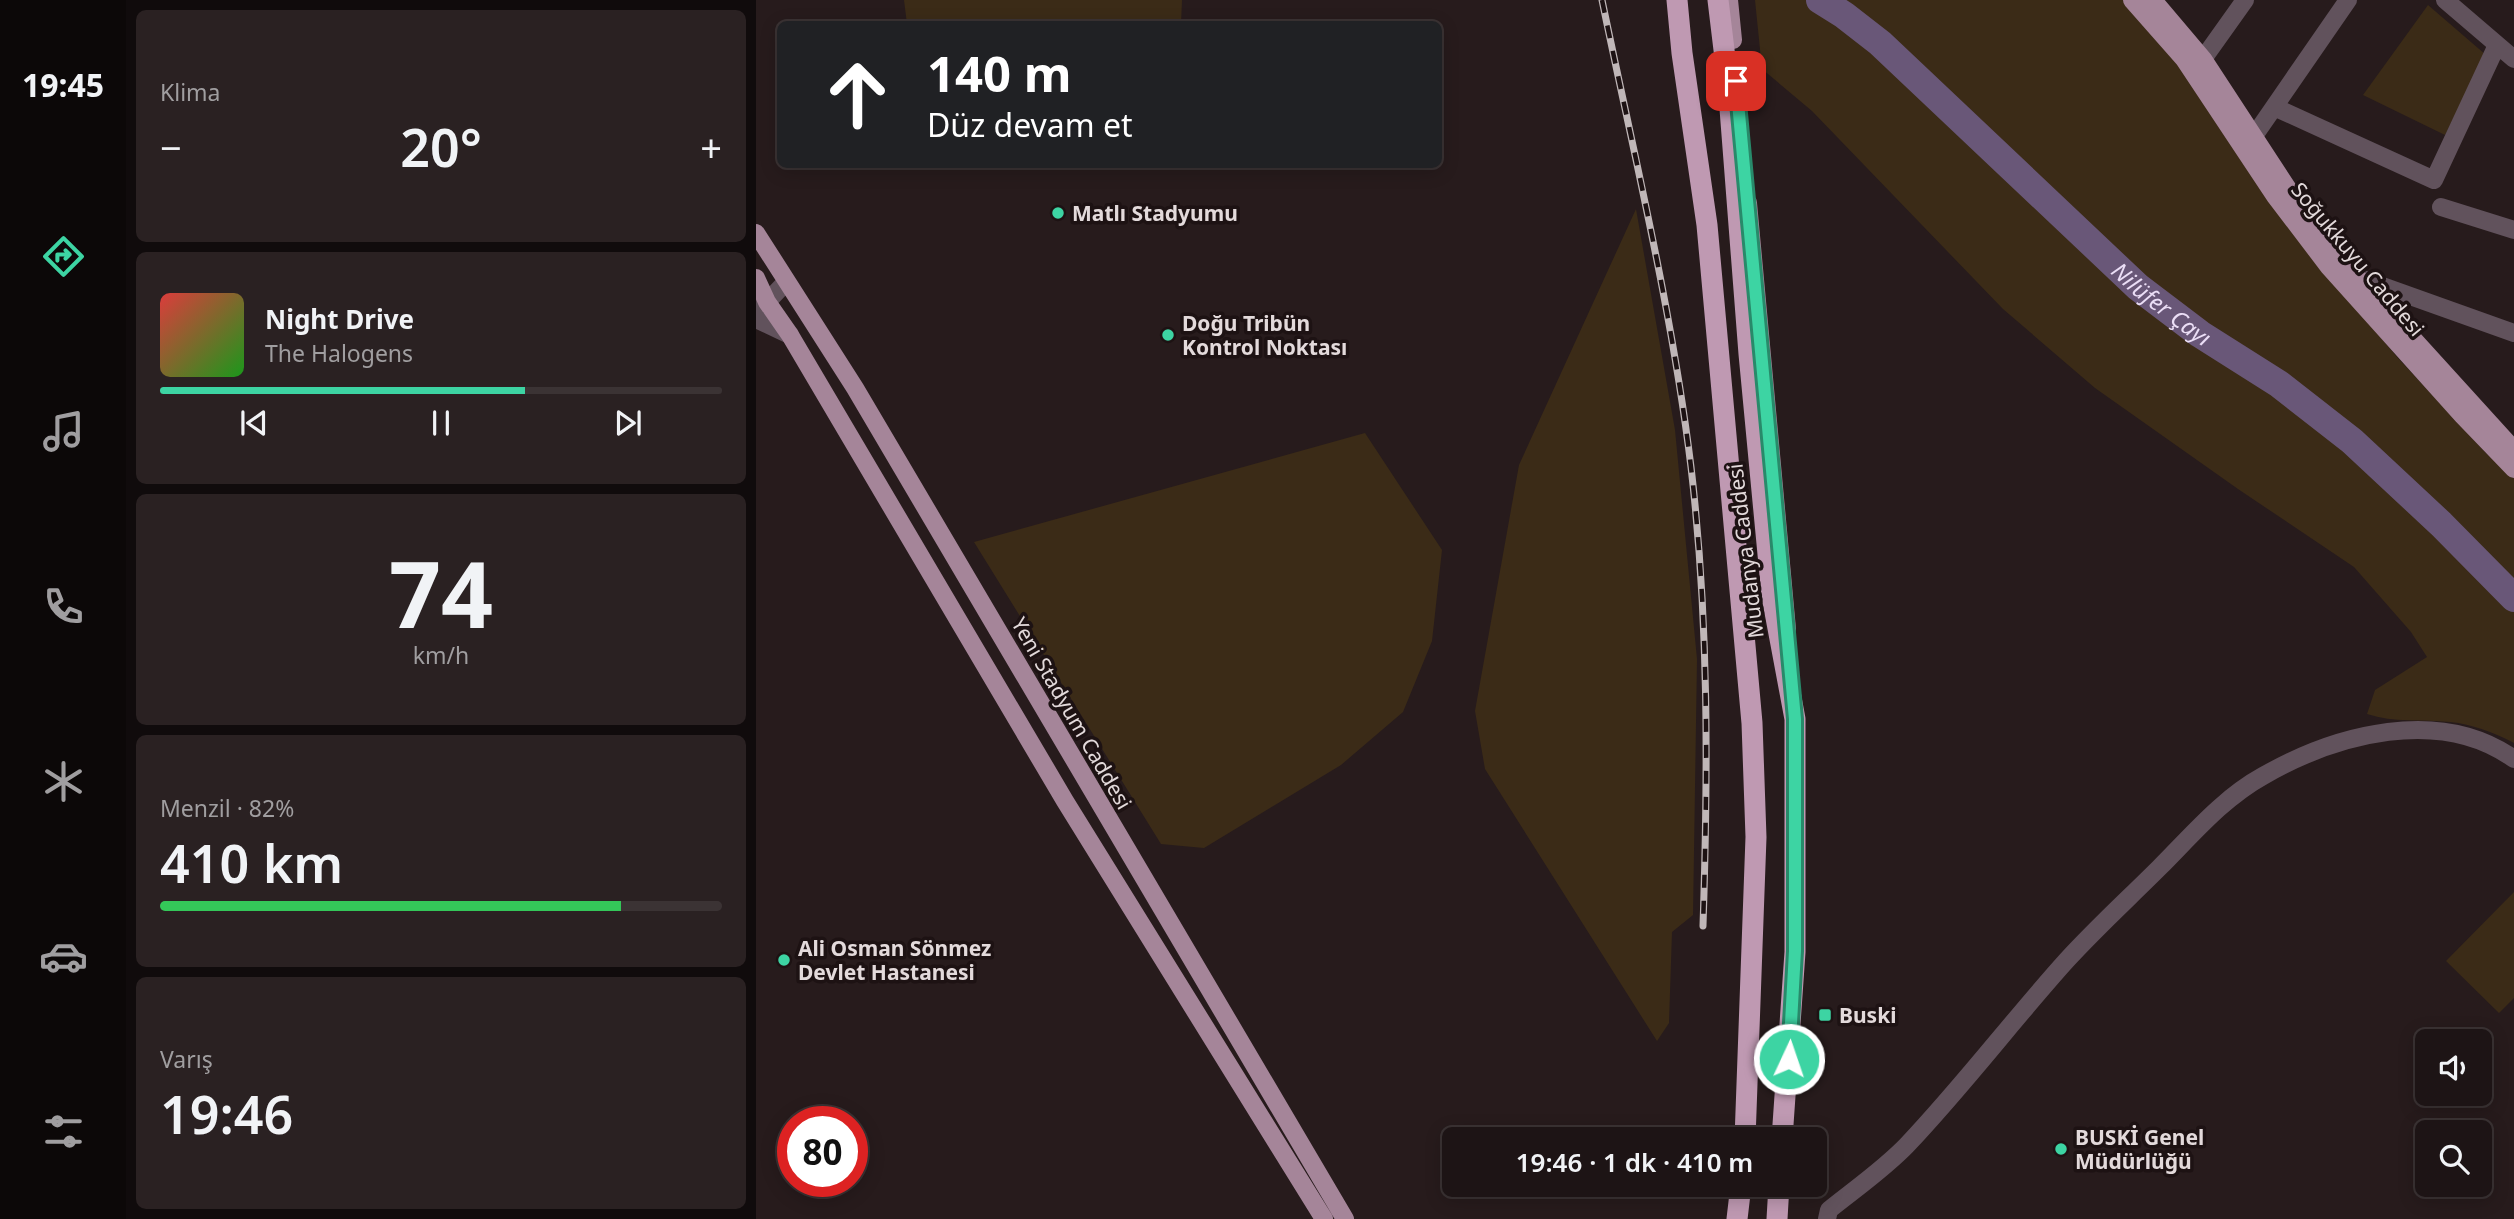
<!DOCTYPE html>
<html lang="tr">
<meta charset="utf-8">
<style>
body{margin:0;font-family:"Noto Sans",sans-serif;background:#2a2122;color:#f1f3f6;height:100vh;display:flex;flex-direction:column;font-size:26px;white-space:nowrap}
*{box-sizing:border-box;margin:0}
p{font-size:23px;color:#a09ea0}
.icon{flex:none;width:38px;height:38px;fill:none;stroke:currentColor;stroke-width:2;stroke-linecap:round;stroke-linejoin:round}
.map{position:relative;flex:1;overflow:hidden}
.sheet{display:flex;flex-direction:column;gap:10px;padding:10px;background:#100b0c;width:630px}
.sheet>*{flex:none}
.hud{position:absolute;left:21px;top:21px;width:665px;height:147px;border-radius:10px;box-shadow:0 4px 18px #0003,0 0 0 2px #3b3334;background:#202124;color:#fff;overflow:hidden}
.fabs{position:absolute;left:1659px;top:1029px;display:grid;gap:14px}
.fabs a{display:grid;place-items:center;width:77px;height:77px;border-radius:10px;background:#1d1415;box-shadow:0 4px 18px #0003,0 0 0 2px #3b3334;font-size:35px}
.speed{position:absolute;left:21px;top:1106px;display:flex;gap:14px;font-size:35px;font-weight:700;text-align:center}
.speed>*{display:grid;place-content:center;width:91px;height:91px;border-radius:50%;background:#1d1415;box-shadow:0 4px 18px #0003,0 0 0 2px #3b3334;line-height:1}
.speed .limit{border:10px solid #d22;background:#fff;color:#111}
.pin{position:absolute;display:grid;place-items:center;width:60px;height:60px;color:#fff;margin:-30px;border-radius:14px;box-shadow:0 4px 10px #0006}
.me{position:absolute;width:77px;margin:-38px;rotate:3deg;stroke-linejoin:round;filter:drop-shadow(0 0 5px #0008)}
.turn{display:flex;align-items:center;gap:24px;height:147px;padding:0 35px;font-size:32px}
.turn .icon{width:91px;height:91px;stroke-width:2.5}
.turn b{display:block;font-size:49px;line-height:60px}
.big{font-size:52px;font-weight:600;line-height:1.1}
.sheet .widget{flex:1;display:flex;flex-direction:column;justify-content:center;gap:10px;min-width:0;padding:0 24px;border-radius:10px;background:#2a2122}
.sheet .dial{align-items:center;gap:0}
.dial b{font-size:91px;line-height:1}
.song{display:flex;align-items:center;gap:21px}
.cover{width:84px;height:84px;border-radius:10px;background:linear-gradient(135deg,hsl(0 70% 55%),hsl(120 70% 35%))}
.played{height:7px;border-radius:4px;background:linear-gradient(90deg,#3dd4a3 65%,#3b3334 65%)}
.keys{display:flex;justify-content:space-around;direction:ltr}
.heat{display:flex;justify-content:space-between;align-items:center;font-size:38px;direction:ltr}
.charge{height:10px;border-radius:5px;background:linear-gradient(90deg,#34c759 82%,#3b3334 0)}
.trip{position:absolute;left:686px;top:1127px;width:385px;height:70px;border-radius:10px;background:#1d1415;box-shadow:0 4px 18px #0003,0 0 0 2px #3b3334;font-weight:600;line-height:70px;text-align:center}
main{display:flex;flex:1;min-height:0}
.dock{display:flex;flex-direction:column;width:126px;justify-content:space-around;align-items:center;background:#0c0808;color:#a09ea0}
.dock .icon{width:49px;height:49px}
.dock .selected{color:#3dd4a3}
.dock b{font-size:32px;color:#f1f3f6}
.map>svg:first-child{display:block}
.green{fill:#3b2b17}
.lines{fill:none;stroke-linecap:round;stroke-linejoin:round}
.river{stroke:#695778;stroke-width:28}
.minor{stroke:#61525c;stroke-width:18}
.major{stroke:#a58599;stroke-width:18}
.highway{stroke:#bf99b2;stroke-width:21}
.rail-casing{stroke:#c0b7b8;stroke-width:7}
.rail{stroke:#1d1213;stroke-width:4.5;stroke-dasharray:13;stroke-linecap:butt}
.route-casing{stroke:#288a6a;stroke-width:18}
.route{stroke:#3dd4a3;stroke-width:12}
.poi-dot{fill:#3dd4a3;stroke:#1d1213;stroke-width:2.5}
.labels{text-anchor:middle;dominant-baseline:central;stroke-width:7;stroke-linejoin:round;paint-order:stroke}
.poi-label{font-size:21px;font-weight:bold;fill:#e3dadb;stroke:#1d1213;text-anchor:start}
.street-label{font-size:21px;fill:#e3dadb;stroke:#1d1213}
.water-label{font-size:23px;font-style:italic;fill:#ebdef6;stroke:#1d1213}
</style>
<main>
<nav class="dock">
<b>19:45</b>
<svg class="icon selected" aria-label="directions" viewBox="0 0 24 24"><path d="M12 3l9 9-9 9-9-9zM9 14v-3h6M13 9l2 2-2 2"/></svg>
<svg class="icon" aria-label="music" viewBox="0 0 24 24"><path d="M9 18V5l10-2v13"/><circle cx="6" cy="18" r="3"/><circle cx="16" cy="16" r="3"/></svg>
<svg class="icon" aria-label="phone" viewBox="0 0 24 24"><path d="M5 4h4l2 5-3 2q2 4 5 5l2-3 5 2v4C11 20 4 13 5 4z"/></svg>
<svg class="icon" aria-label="climate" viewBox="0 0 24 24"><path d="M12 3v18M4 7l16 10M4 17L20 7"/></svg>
<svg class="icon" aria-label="car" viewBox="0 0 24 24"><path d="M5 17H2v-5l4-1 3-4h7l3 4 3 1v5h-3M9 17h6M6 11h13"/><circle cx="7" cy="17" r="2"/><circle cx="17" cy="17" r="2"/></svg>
<svg class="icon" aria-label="filters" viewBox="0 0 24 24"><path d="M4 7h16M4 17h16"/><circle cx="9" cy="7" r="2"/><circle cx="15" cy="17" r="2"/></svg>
</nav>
<section class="sheet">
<div class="widget"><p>Klima</p>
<div class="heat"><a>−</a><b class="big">20°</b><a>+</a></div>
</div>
<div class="widget">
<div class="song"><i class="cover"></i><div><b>Night Drive</b><p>The Halogens</p></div></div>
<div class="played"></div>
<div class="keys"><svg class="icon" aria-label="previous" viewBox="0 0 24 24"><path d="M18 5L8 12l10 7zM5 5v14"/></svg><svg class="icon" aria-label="pause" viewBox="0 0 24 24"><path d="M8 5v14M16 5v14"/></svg><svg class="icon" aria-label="next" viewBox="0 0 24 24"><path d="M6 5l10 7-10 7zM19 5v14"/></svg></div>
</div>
<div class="widget dial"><b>74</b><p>km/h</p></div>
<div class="widget"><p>Menzil · 82%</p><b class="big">410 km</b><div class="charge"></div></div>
<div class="widget"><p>Varış</p><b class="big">19:46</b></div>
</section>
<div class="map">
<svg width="1758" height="1219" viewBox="0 0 1758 1219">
<rect width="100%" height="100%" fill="#271b1c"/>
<path class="green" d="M 148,0 L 426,0 L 425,24 L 151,24 Z
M 999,0 L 1367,0 L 1410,43 L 1545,242 L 1641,357 L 1730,453 L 1758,478 L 1758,743 C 1739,733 1716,724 1694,722 C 1666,719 1638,723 1611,714 L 1619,690 L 1671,657 L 1655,632 L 1598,567 L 1482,489 L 1339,388 L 1247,309 L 1056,111 L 1006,69 Z
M 1672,5 L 1730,55 L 1689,135 L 1607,95 Z
M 880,209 L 919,430 L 941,659 L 937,915 L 916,932 L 913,1023 L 901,1041 L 729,769 L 719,711 L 763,465 Z
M 609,433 L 686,550 L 676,641 L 647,712 L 585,765 L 448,848 L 405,844 L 218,542 Z
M 1758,892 L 1758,998 L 1743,1013 L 1690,961 Z"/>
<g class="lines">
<path class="river" id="s1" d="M 1064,0 L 1088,15 L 1124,43 L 1382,287 L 1444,334 L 1523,384 L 1596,441 L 1685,524 L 1758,598"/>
<path class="minor" d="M 1689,0 L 1758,59
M 1447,59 L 1489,0
M 1518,107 L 1678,180 L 1741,45
M 1498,136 L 1592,0
M 1685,207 L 1758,230
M 1601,277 L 1758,333
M 0,305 L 11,302 L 30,282
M 0,319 L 34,335
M 1071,1219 L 1073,1210 C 1099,1189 1128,1169 1151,1145 C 1207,1086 1256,1021 1310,961 C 1340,928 1373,898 1404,867 C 1436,835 1467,798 1507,776 C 1580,734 1684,706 1758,759"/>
<path class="major" d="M 973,0 L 977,40
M 1376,0 L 1428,59 L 1519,196 L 1573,267 L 1706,415 L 1758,469
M 1397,0 L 1447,59 L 1532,189 L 1568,237 L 1601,277 L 1758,450
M 992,203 L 1031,629
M 0,233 L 99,388 L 589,1219
M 0,278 L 11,302 L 34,335 L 309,801 L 568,1219"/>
<path class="highway" d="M 921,0 L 926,53 L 951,225 L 996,723 L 1000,837 L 989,1139
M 962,0 L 972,83 L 993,354 L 1016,596 L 1039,719 L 1039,952 L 1026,1139
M 981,1219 L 985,1185
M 1021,1219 L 1023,1185"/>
<g class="rail-casing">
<path id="rail" d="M 846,0 C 878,155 916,310 935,467 C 953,621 952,772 947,926"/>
</g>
<use href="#rail" class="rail"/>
</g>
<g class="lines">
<g class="route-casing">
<path id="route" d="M 980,81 L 1039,719 L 1039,951 L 1033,1059"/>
</g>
<use href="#route" class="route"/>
</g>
<g class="poi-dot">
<circle cx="302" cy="213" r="7"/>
<circle cx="412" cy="335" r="7"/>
<circle cx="28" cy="960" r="7"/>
<rect x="1062" y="1008" width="14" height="14" rx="3.5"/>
<circle cx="1305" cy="1149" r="7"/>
</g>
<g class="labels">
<g class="poi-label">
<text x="316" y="213">Matlı Stadyumu</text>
<text x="426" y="323">Doğu Tribün<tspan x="426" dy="24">Kontrol Noktası</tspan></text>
<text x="42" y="948">Ali Osman Sönmez<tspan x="42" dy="24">Devlet Hastanesi</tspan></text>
<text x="1083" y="1015">Buski</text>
<text x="1319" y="1137">BUSKİ Genel<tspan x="1319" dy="24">Müdürlüğü</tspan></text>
</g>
<g class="street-label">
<text transform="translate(1602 259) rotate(50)">Soğukkuyu Caddesi</text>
<text transform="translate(989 551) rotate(-97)">Mudanya Caddesi</text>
<text transform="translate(316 713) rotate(60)">Yeni Stadyum Caddesi</text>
</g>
<g class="water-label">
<text stroke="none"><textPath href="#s1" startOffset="458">Nilüfer Çayı</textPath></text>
</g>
</g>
</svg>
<div class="fabs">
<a><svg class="icon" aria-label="sound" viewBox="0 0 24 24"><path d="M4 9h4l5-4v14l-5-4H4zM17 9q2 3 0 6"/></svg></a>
<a><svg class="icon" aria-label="search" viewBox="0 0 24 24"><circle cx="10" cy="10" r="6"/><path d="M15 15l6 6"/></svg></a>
</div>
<div class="speed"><div class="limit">80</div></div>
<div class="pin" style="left:980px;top:81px;background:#d93025"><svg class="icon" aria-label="arrive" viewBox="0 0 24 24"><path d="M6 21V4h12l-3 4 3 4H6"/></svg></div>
<svg class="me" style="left:1033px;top:1059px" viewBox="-20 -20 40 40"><circle r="17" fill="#3dd4a3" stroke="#fff" stroke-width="3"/><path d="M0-11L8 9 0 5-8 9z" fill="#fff"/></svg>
<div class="trip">19:46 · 1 dk · 410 m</div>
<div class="hud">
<div class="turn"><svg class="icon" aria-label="ahead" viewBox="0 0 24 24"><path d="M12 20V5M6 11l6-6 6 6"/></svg><div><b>140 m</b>Düz devam et</div></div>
</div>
</div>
</main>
